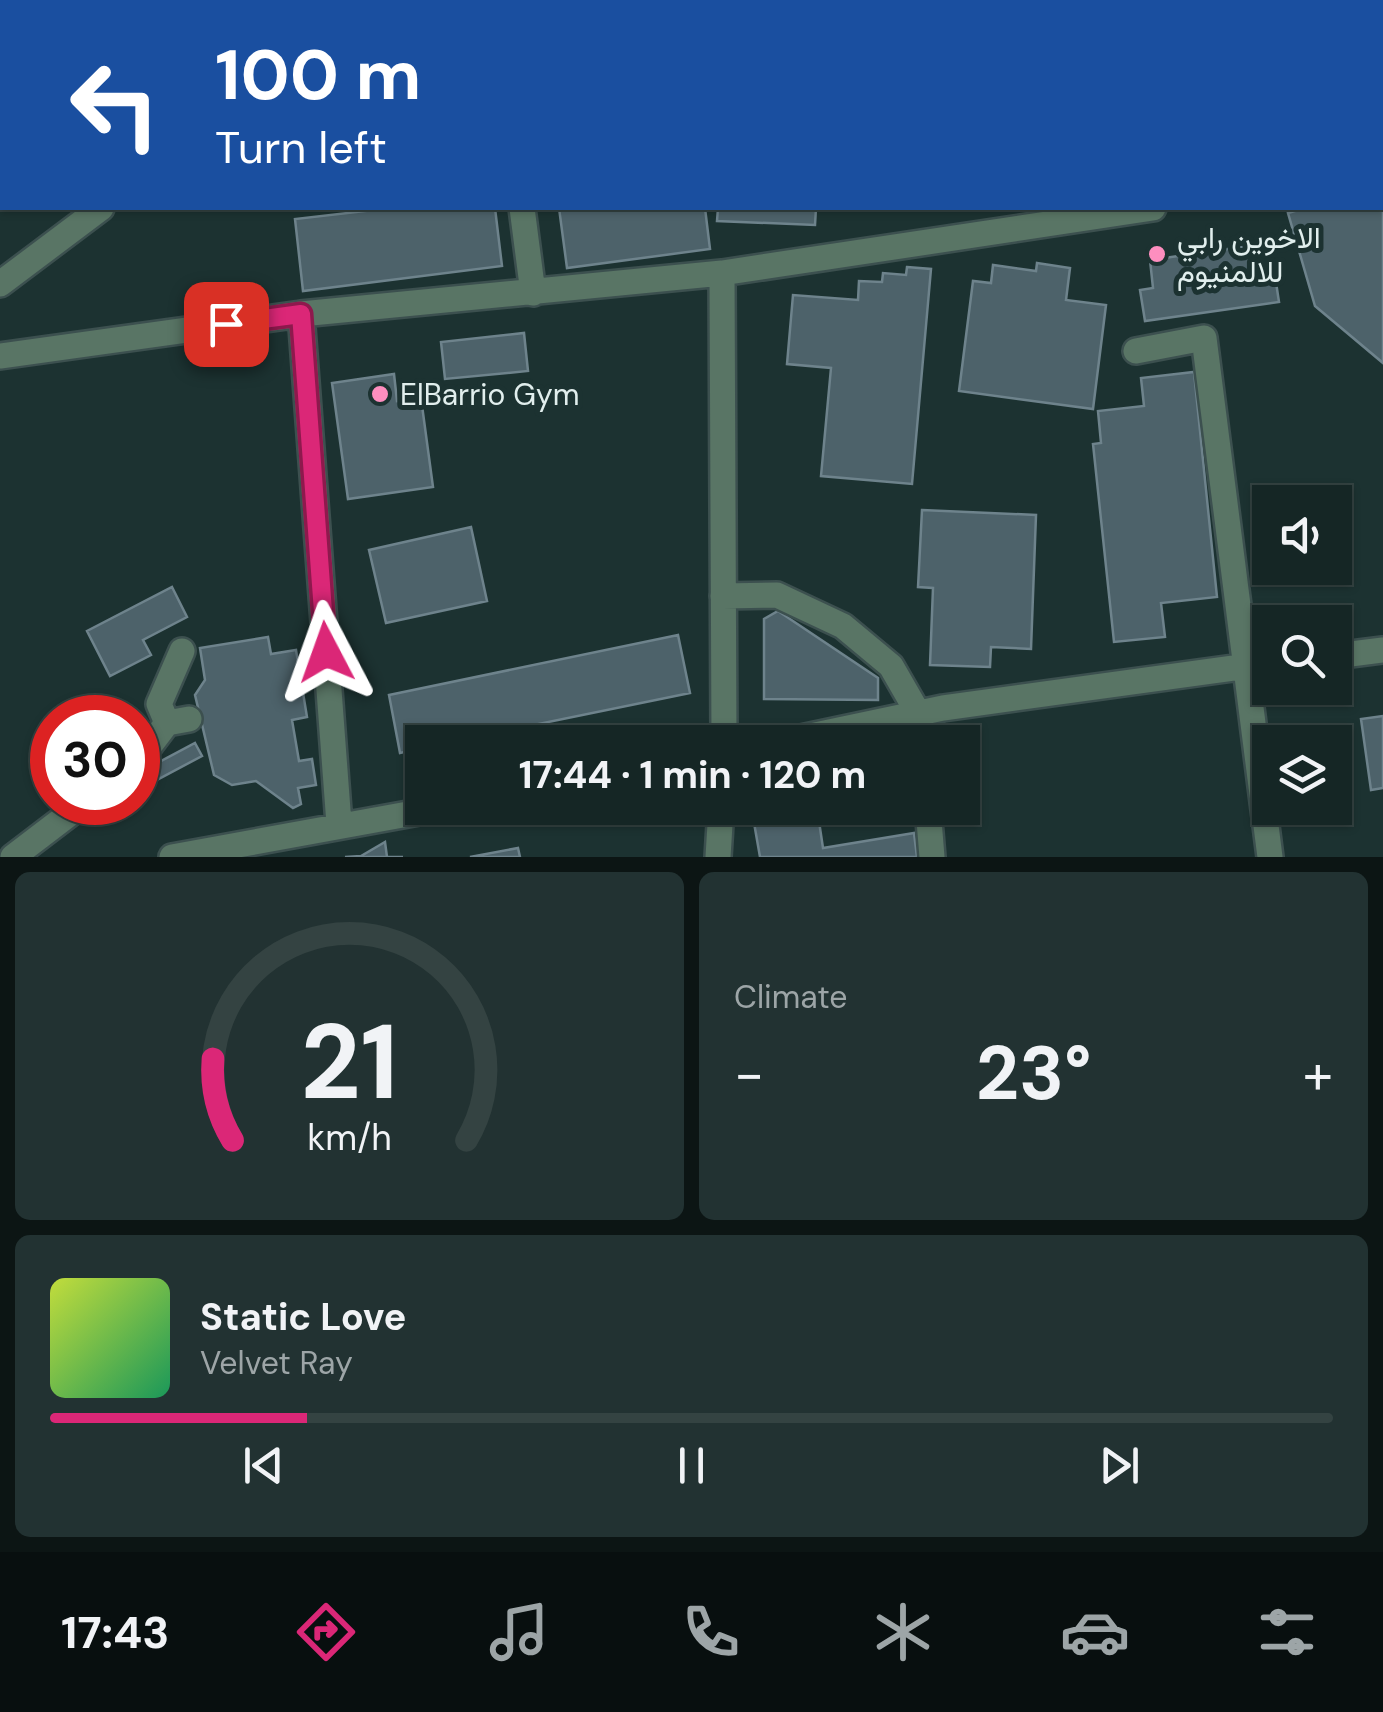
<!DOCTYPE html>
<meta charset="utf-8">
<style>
body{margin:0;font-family:"DM Sans",Vazirmatn,sans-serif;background:#223232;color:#f1f3f6;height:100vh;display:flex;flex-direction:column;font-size:38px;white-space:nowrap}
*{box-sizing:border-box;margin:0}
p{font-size:32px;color:#9da5a7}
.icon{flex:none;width:55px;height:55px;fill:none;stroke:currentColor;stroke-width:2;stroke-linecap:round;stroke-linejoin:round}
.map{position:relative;height:857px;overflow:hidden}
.side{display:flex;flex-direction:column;gap:15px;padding:15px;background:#0c1514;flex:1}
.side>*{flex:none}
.banner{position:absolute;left:0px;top:0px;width:1385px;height:210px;box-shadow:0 2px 8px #0004,0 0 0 2px #344342;background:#1a4fa0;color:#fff;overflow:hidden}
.fabs{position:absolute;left:1252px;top:485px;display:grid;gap:20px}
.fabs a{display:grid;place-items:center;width:100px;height:100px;border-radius:0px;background:#152625;box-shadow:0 2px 8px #0004,0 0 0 2px #344342;font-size:50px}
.speed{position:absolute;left:30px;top:695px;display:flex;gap:20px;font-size:50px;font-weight:700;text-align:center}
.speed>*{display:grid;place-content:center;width:130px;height:130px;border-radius:50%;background:#152625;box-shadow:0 2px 8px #0004,0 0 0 2px #344342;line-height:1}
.speed .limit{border:15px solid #d22;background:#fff;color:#111}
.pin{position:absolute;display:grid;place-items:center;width:85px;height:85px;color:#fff;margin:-42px;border-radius:20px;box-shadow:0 5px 15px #0006}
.me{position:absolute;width:110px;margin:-55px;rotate:356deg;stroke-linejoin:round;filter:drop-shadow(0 0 8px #0008)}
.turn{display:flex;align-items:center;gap:35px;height:210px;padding:0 50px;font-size:45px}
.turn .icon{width:130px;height:130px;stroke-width:2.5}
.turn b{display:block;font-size:70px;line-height:85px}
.big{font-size:75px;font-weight:700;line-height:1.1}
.side .widget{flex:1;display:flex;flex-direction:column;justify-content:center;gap:15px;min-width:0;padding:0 35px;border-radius:15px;background:#223232}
.side .dial{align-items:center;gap:0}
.dial svg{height:260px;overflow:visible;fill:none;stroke:#344342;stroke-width:7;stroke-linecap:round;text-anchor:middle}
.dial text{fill:#f1f3f6;stroke:none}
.song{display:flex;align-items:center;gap:30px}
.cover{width:120px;height:120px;border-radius:15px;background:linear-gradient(135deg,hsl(70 70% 55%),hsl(150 70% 35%))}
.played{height:10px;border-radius:5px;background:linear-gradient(90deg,#db2777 20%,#344342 20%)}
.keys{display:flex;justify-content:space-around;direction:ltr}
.heat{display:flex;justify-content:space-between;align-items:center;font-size:55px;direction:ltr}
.side .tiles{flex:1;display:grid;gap:15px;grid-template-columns:1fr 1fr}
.widget:last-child{grid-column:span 2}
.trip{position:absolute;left:405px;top:725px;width:575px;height:100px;border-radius:0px;background:#152625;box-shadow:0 2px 8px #0004,0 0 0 2px #344342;font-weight:700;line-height:100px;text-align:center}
.tab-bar{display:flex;height:160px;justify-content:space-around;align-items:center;background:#080f0f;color:#9da5a7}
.tab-bar .icon{width:70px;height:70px}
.tab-bar .current{color:#db2777}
.tab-bar b{font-size:45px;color:#f1f3f6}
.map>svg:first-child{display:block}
.building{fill:#4d626a;stroke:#6e838c;stroke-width:2.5}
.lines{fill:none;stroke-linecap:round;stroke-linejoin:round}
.minor-casing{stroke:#3c504f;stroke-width:30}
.minor{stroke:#597565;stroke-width:25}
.route-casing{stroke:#8e194d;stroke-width:25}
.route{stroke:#db2777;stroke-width:18}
.poi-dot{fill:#fd8ebf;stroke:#1c3231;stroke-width:4}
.labels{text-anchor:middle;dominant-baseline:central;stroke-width:10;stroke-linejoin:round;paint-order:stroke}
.poi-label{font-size:30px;fill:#e1eeed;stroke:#1c3231;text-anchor:start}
</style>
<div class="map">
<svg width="1383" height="857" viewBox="0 0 1383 857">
<rect width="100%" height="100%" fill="#1c3231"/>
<path class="building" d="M 119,0 L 287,0 L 288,2 L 120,2 Z
M 877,0 L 1157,0 L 1158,2 L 866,2 Z
M 2,29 L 2,119 L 0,119 L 0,30 Z
M 1383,185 L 1383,363 L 1315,306 L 1288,213 L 1305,208 L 1382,208 Z
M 391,208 L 495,208 L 502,266 L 303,291 L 295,219 Z
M 559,208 L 705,208 L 710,249 L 567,268 Z
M 718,208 L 816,208 L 815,225 L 717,221 Z
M 1270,243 L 1279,302 L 1145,321 L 1140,290 L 1153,288 L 1150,260 Z
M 1037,263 L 1070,268 L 1066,300 L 1106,305 L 1093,409 L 959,391 L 973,281 L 991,283 L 993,265 L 1036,271 Z
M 907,267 L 931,269 L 912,484 L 821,476 L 831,368 L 787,364 L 793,295 L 858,300 L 859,281 L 882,282 L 883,273 L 906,275 Z
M 524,333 L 528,371 L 445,379 L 441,342 Z
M 1194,372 L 1217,597 L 1161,603 L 1165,637 L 1114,642 L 1093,444 L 1101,443 L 1098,411 L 1144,406 L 1141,378 Z
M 394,374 L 397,401 L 421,398 L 433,487 L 348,499 L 332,383 Z
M 922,510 L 1036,515 L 1031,649 L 991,647 L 990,667 L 930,665 L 933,588 L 918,587 Z
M 471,527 L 487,601 L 386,623 L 369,550 Z
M 172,587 L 187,617 L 143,640 L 151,655 L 110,676 L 87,631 Z
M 778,611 L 878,678 L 878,700 L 764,699 L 764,619 Z
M 678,635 L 690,693 L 451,742 L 422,742 L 422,748 L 400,753 L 389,695 Z
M 268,637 L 271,654 L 296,650 L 307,717 L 292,720 L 299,761 L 312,759 L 316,785 L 298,788 L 301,804 L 293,808 L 256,781 L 232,785 L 214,775 L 195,695 L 205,680 L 200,648 Z
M 1383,716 L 1383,788 L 1371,790 L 1361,719 Z
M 195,743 L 202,756 L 153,782 L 146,769 Z
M 817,808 L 823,848 L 914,833 L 917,857 L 760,857 L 753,817 Z
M 385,842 L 387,857 L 403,857 L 345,857 L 361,856 Z
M 518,848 L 520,857 L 470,857 Z"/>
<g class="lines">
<g class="minor-casing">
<path id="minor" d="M 492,0 L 493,2
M 537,2 L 547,0
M 0,166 L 2,165
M 1382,172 L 1383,172
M 522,208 L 533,293
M 722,273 L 724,742
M 0,284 L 101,208
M 301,314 L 339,824
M 1136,351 L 1204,338 L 1270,857
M 0,356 L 301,314 L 722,273 L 1153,208
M 723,596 L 777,595 L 843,626 L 891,666 L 918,713
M 1335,656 L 1383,650
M 167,723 L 159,704 L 182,651
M 782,742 L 943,708 L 1270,663
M 138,761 L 167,723 L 189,719
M 928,808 L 932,857
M 843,810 L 858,808
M 13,857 L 85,802
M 172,857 L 441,808
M 718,857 L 721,808"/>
</g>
<use href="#minor" class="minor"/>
</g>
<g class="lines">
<g class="route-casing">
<path id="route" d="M 226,324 L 301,314 L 326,652"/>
</g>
<use href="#route" class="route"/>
</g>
<g class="poi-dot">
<circle cx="1157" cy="254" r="10"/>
<circle cx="380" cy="394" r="10"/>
</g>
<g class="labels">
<g class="poi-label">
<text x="1177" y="237">الاخوين رابي<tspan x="1177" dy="34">للالمنيوم</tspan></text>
<text x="400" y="394">ElBarrio Gym</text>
</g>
</g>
</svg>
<div class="fabs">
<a><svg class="icon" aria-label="sound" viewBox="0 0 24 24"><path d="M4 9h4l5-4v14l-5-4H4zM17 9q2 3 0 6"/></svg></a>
<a><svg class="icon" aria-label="search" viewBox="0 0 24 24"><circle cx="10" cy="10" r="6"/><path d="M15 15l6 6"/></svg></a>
<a><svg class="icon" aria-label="layers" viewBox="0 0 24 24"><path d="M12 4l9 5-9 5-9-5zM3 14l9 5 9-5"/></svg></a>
</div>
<div class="speed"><div class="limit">30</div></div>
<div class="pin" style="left:226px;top:324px;background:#d93025"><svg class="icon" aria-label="arrive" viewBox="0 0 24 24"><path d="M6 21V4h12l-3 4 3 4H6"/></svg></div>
<svg class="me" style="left:326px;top:652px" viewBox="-20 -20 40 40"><path d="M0-17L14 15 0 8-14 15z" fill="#db2777" stroke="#fff" stroke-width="4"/></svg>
<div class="trip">17:44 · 1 min · 120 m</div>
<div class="banner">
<div class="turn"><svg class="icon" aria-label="left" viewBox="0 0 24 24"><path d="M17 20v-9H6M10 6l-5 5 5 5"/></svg><div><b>100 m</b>Turn left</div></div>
</div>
</div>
<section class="side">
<div class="tiles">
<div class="widget dial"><svg viewBox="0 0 100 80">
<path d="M14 69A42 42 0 1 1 86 69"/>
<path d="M14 69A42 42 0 0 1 8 44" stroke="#db2777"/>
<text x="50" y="56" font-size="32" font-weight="700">21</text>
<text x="50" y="72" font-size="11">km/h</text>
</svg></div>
<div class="widget"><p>Climate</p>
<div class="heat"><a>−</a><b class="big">23°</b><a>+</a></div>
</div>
<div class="widget">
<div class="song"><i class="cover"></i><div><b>Static Love</b><p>Velvet Ray</p></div></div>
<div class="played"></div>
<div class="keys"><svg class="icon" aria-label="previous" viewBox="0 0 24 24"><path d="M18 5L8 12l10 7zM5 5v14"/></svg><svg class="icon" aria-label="pause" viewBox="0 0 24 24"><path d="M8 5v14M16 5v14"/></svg><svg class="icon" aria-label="next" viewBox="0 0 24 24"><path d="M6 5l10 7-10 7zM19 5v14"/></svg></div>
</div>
</div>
</section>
<nav class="tab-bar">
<b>17:43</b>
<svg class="icon current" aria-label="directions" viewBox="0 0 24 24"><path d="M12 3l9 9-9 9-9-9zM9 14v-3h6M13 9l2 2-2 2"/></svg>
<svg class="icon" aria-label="music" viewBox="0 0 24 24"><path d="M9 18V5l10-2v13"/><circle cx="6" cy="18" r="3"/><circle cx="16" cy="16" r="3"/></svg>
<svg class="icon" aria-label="phone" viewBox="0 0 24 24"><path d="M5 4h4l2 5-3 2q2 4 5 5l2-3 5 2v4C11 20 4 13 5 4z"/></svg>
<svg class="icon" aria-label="climate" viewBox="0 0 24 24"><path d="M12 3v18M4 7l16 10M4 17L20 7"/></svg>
<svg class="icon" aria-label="car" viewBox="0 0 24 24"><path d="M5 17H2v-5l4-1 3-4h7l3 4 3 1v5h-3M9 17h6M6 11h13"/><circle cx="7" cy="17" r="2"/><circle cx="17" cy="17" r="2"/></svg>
<svg class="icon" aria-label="filters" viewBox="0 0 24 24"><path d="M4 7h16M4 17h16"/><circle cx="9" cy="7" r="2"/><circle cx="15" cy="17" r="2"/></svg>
</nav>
